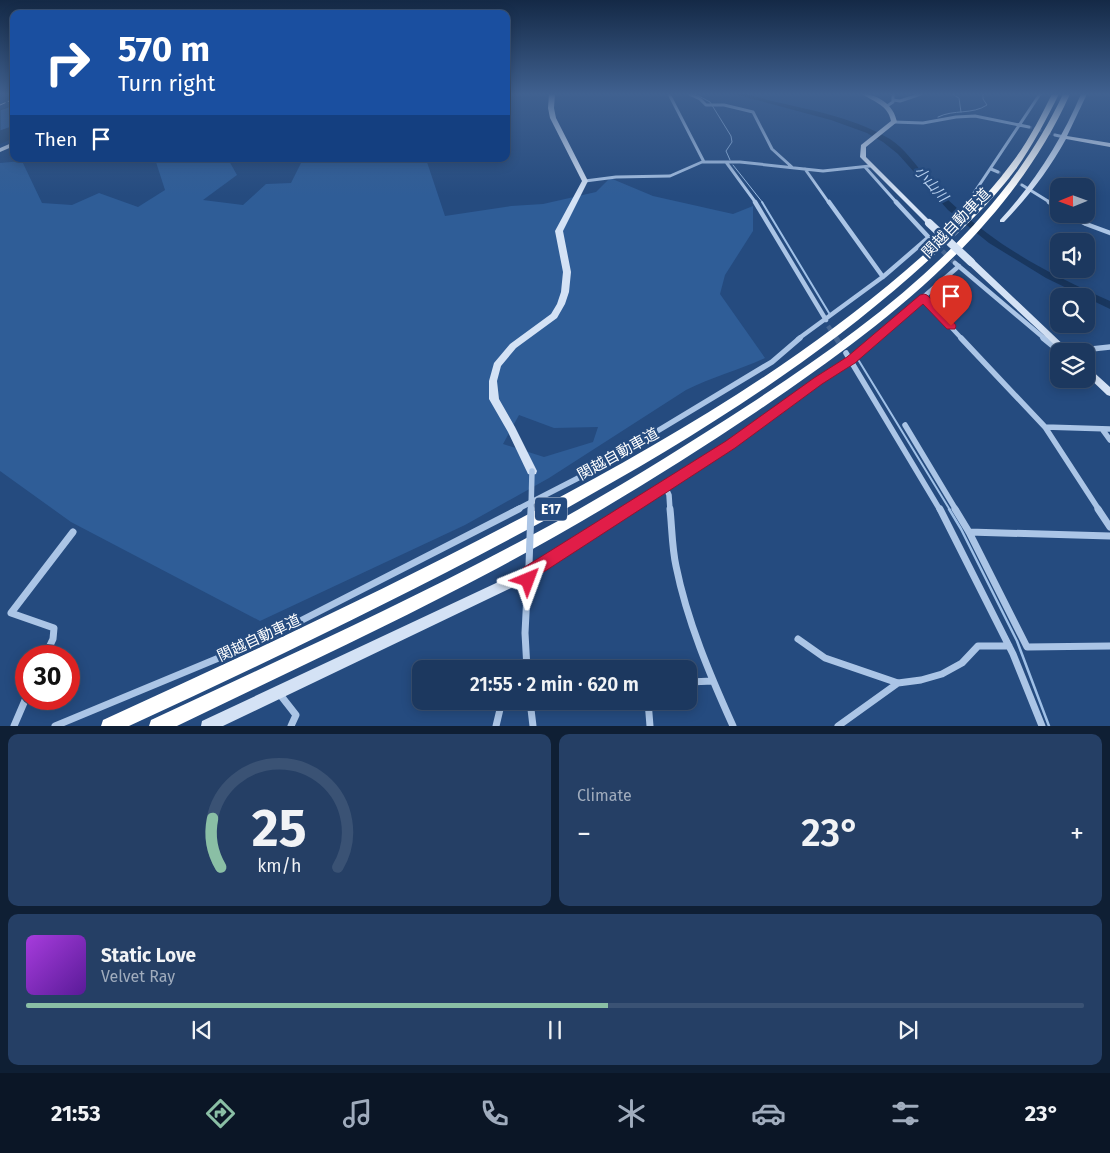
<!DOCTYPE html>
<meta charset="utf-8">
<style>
body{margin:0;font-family:"Fira Sans","Noto Sans JP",sans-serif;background:#253f65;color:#f1f3f6;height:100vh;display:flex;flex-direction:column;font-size:19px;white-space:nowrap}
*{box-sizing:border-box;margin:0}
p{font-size:16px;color:#a0acbd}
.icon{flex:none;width:28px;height:28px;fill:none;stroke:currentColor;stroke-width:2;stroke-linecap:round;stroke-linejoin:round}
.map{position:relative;height:726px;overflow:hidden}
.sheet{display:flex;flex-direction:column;gap:8px;padding:8px;background:#0f1f34;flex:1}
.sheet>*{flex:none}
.guide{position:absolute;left:10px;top:10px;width:500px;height:152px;border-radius:10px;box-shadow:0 2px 12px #0003,0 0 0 1px #3a5274;background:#1a4fa0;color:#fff;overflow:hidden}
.needle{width:32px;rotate:269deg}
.controls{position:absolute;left:1050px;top:178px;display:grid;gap:10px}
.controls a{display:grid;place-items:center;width:45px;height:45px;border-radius:10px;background:#1c385f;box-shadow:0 2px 12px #0003,0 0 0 1px #3a5274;font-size:25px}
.speed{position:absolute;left:15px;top:645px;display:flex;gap:10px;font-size:25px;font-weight:700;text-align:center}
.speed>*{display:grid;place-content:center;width:65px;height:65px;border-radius:50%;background:#1c385f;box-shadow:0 2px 12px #0003,0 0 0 1px #3a5274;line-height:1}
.speed .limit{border:8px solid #d22;background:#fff;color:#111}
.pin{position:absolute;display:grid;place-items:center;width:42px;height:42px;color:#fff;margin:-51px -21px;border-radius:50% 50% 50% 0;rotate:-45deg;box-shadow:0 0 5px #0007}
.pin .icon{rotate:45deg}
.me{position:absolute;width:55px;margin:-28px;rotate:44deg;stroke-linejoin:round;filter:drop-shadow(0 0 4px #0008)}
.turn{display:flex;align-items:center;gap:18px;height:105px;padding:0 25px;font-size:22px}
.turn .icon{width:65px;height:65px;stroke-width:2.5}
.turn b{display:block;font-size:35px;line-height:42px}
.then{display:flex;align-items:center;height:48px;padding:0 25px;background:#0003;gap:10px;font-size:19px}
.big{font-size:38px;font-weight:600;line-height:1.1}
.sheet .card{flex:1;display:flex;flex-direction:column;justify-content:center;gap:8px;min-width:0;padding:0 18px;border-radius:10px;background:#253f65}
.sheet .dial{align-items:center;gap:0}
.dial svg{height:130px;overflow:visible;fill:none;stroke:#3a5274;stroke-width:7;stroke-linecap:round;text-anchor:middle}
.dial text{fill:#f1f3f6;stroke:none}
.song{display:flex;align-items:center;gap:15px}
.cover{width:60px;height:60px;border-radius:8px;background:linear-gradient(135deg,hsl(280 70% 55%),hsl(270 70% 35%))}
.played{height:5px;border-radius:2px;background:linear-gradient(90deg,#8abfa5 55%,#3a5274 55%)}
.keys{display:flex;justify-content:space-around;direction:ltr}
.heat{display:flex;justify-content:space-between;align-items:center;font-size:28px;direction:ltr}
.sheet .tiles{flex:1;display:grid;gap:8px;grid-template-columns:1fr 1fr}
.card:last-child{grid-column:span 2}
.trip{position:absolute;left:412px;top:660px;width:285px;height:50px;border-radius:10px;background:#1c385f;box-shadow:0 2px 12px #0003,0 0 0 1px #3a5274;font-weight:600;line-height:50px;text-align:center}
.tabs{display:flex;height:80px;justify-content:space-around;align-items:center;background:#0b1626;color:#a0acbd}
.tabs .icon{width:35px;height:35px}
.tabs .active{color:#8abfa5}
.tabs b{font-size:22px;color:#f1f3f6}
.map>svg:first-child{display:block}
.green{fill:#2f5d97;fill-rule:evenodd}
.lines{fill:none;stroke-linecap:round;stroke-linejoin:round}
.stream-far2{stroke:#9fc0e7;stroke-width:1}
.stream-far1{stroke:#9fc0e7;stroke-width:2}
.stream{stroke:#9fc0e7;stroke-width:2.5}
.river{fill:#19375f;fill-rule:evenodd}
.street-tunnel-far2{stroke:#466692;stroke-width:3;stroke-dasharray:3 2;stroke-linecap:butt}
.street-tunnel-far1{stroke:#466692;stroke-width:4.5;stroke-dasharray:4.5 2;stroke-linecap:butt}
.street-tunnel{stroke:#466692;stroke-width:5.5;stroke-dasharray:5.5 2.5;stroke-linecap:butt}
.street-far3{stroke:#abc5e6;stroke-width:3}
.street-far2{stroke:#abc5e6;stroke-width:4.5}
.street-far1{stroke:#abc5e6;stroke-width:5.5}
.street{stroke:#abc5e6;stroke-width:7}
.secondary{fill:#d4e2f5;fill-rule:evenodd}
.highway{fill:#fff;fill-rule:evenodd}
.rail{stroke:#fff;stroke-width:1;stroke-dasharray:6 2.5;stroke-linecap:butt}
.street-bridge-far1{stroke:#abc5e6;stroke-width:5.5}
.street-bridge{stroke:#abc5e6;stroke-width:7}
.secondary-bridge{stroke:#d4e2f5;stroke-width:8}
.shaded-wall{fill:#25456d}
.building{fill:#35629c;stroke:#25456d}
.route{fill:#e11d48;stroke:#92132f}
.labels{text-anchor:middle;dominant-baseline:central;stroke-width:5;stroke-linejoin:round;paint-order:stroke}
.far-water-label{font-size:14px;font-style:italic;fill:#b6cfee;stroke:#254b7f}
.shield{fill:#254b7f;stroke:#bec9d9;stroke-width:1}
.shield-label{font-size:14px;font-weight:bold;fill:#fff}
.street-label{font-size:15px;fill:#fff;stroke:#254b7f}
</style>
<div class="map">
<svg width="1110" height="726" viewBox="0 0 1110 726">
<rect width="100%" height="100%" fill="#254b7f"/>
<path class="green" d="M 155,159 L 228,159 L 237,175 L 203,200 L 243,205 L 266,184 L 291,183 L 303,159 L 426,159 L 445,216 L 511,206 L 543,204 L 596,192 L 610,178 L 653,196 L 733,214 L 753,206 L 753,231 L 725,275 L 720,294 L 765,358 C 739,370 712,377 686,390 L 549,478 L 465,525 L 260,621 L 71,522 L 0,471 L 0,163 L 22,161 L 42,203 L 72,205 L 99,193 L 138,207 L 165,190 ZM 519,415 L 554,428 L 598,427 L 593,442 L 544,457 L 503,444 Z"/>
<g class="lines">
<path class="stream-far2" d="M 695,94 L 710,102 L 731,136 L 732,142 L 726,151 L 730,160
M 952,94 L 959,98 L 961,112
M 938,117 C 954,109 972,115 987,105 L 983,99 L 983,94
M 733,165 L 763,203"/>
<path class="stream-far1" d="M 762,202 L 829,313
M 859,361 L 950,510"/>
<path class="stream" d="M 949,509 L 961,529 L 1017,641 L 1049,726"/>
<path class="river" d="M 0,94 L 5,94 L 0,97 Z
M 734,94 L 746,94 C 793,108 847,113 890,139 C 905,149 915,164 926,177 C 936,189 947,199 958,209 C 1002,250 1056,277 1110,301 L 1110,309 L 1046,278 L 989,243 L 948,210 L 898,154 L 883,142 L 867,133 L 831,120 Z"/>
<path class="street-tunnel-far2" d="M 1029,127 L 1055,135
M 998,172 L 1022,185"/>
<path class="street-tunnel-far1" d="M 933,242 L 955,263
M 828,326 L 837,339"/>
<path class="street-tunnel" d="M 836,338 L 846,353"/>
<path class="street-far3" d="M 669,94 L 704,162
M 689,94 L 700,99 L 706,105 L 724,105 L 753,112 L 772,149 L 793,168
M 893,100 L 900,101 L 921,94
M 887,106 L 893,102 L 893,94
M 894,122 L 923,123 L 956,117 L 975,116 L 1029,127
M 1055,135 L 1064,137
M 726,162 L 756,203
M 865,167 L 897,203
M 805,169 L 829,203
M 991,169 L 998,172
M 585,181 L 616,177 L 670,176 L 702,162 L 740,162 L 823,171 L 870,166
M 1022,185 L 1051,203
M 974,193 L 1040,94"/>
<path class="street-far2" d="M 755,202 L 826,320
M 829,202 L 883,277
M 896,202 L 933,242
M 1049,202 L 1059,208
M 1068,214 L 1086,224 L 1110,233
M 955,263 L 1045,339
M 924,298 L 962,339
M 798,339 L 884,276 L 928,238
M 875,339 L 959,266"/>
<path class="street-far1" d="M 961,338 L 1045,427 L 1099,510
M 1043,338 L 1059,351
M 1073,351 L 1110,347
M 846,353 L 940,510
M 851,360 L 877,338
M 905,425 L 956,510
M 1045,427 L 1110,429
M 1102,429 L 1110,440
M 665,486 L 669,495 L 670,510
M 516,510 L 586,474 L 772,362 L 800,338"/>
<path class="street" d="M 670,509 C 672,528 672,548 676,566 C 687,621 710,675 733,726
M 940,509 L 1013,654 L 1042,726
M 955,509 L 969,532 L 1027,647 L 1110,646
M 1098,509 L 1110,527
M 969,532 L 1110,536
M 798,639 L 825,658 L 898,683 L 921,680 L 942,674 L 962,663 L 978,646 L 1009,646
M 45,656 L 53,639 L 54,628 L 11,613 L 73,532
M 527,669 L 525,633 L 528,574
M 689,682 L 713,681
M 278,692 L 296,715 L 291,726
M 530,701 L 533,726
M 648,701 L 650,726
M 14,726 L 26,698
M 55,726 L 267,638 L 519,509
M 496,726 L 502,701
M 838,726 L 898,683"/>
<path class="secondary" d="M 549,94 L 555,94 L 554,108 L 556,118 L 588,181 L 563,231 L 571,272 L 569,292 L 565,304 L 557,318 L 516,348 L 501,366 L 497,381 L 499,399 L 515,427 L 537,471 L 536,474 L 532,475 L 528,474 L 508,432 L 489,399 L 489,381 L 494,363 L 510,344 L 551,314 L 557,304 L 561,292 L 563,272 L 555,231 L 582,181 L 550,118 L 548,108 Z
M 862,94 C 878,94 894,105 897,122 L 866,147 L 866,157 L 931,222 L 931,224 L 927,224 L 860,157 L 861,145 L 891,121 C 888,105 874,102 862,94 Z
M 1081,94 L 1087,94 L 1067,136 L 1110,143 L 1110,147 L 1066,139 C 1049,170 1028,197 1004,222 L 1000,222 L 1000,220 C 1035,182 1061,141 1081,94 Z
M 14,142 L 14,146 L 0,152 L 0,148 Z
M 968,260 L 974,260 L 1070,351 L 1061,351 L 968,264 Z
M 851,357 L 854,358 L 855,360 L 854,362 L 821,383 L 734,447 L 532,578 L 223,726 L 201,726 L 202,721 L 524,570 L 728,441 L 815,379 Z
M 1086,367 L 1089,368 L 1110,387 L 1110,396 L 1107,395 L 1086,375 Z"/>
<path class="highway" d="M 1052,94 L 1059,94 C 1046,120 1033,145 1016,169 C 986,209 949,242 912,275 C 803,371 678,447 551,517 C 413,592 272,660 129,726 L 101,726 L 103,720 C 249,653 394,586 536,510 C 666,441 793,367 905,271 C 943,238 981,205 1011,164 C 1028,142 1040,118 1052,94 Z
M 1063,94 L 1070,94 C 1007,234 880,328 756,412 C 673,468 587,520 498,568 C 393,624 284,674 177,726 L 149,726 L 151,720 C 279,660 408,602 532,535 C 607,495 679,450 750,404 C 873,323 999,231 1063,94 Z"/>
<path class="rail" d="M 0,105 L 14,99"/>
<path class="street-bridge-far1" d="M 531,510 L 532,471"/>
<path class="street-bridge" d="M 529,565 L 531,509"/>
<path class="secondary-bridge" d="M 929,223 L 971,262"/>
</g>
<path class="shaded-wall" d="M 14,126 L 14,138 L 0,144 L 0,131 Z"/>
<path class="building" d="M 14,105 L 14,126 L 0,131 L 0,110 Z"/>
<linearGradient id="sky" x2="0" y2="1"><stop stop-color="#142946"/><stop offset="0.48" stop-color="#406190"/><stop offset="1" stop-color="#406190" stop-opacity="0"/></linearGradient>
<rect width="1110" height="196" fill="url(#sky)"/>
<path class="route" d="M 924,294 L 927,295 L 955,324 L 956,326 L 955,329 L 947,329 L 923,304 L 855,363 L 822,384 L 735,448 L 536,577 L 533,586 L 528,588 L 523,586 L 520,580 L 523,568 L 726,441 L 814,378 L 847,357 L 920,295 Z"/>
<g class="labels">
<g class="far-water-label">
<text transform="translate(931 184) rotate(48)">小山川</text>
</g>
<rect class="shield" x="535" y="497.5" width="32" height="23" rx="4"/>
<g class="shield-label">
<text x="551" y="509">E17</text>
</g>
<g class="street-label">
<text transform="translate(956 223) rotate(-46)">関越自動車道</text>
<text transform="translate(618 454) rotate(-29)">関越自動車道</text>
<text transform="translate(259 638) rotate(-25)">関越自動車道</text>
</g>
</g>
</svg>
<div class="controls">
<a><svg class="needle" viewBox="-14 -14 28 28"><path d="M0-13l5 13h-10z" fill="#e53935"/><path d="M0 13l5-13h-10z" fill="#a0acbd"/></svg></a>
<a><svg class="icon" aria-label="sound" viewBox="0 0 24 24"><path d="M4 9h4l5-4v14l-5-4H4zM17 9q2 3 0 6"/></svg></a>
<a><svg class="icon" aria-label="search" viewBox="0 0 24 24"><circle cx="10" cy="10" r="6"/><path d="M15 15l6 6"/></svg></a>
<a><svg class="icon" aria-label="layers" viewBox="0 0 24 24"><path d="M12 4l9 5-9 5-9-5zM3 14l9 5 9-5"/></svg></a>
</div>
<div class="speed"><div class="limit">30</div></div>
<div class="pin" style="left:951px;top:326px;background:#d93025"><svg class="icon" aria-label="arrive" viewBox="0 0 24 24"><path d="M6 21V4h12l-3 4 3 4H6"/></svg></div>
<svg class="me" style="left:528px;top:580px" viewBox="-20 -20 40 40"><path d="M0-17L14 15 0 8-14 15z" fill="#e11d48" stroke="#fff" stroke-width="4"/></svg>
<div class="trip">21:55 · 2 min · 620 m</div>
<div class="guide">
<div class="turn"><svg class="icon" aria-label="right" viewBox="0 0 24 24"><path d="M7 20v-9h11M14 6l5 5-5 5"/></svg><div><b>570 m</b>Turn right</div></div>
<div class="then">Then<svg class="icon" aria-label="arrive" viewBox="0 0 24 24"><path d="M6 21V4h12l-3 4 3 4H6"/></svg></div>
</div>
</div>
<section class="sheet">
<div class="tiles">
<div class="card dial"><svg viewBox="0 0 100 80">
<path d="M14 69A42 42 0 1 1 86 69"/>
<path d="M14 69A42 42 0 0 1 9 39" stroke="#8abfa5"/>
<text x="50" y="56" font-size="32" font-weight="700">25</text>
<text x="50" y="72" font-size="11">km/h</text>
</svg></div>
<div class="card"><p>Climate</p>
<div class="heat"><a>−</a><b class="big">23°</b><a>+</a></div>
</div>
<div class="card">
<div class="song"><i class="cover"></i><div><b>Static Love</b><p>Velvet Ray</p></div></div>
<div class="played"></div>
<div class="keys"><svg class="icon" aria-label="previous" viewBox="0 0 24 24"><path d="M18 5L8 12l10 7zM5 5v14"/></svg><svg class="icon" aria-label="pause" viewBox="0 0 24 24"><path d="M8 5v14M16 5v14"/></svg><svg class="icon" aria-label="next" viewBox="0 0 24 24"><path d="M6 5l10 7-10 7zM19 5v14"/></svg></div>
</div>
</div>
</section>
<nav class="tabs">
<b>21:53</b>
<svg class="icon active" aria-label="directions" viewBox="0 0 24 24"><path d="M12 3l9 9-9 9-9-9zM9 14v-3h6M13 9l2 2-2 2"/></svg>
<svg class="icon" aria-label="music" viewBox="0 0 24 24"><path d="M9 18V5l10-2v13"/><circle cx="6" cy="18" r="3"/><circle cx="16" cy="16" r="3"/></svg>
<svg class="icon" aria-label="phone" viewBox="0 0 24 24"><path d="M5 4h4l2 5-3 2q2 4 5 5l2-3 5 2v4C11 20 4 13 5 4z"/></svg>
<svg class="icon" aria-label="climate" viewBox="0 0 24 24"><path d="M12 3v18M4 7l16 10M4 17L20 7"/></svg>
<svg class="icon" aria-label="car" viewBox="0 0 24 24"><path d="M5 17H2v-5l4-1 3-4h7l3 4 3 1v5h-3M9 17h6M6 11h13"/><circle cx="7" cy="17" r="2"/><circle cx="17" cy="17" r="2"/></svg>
<svg class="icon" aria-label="filters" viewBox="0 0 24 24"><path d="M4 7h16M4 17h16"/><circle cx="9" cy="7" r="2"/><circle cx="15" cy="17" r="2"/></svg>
<b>23°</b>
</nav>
